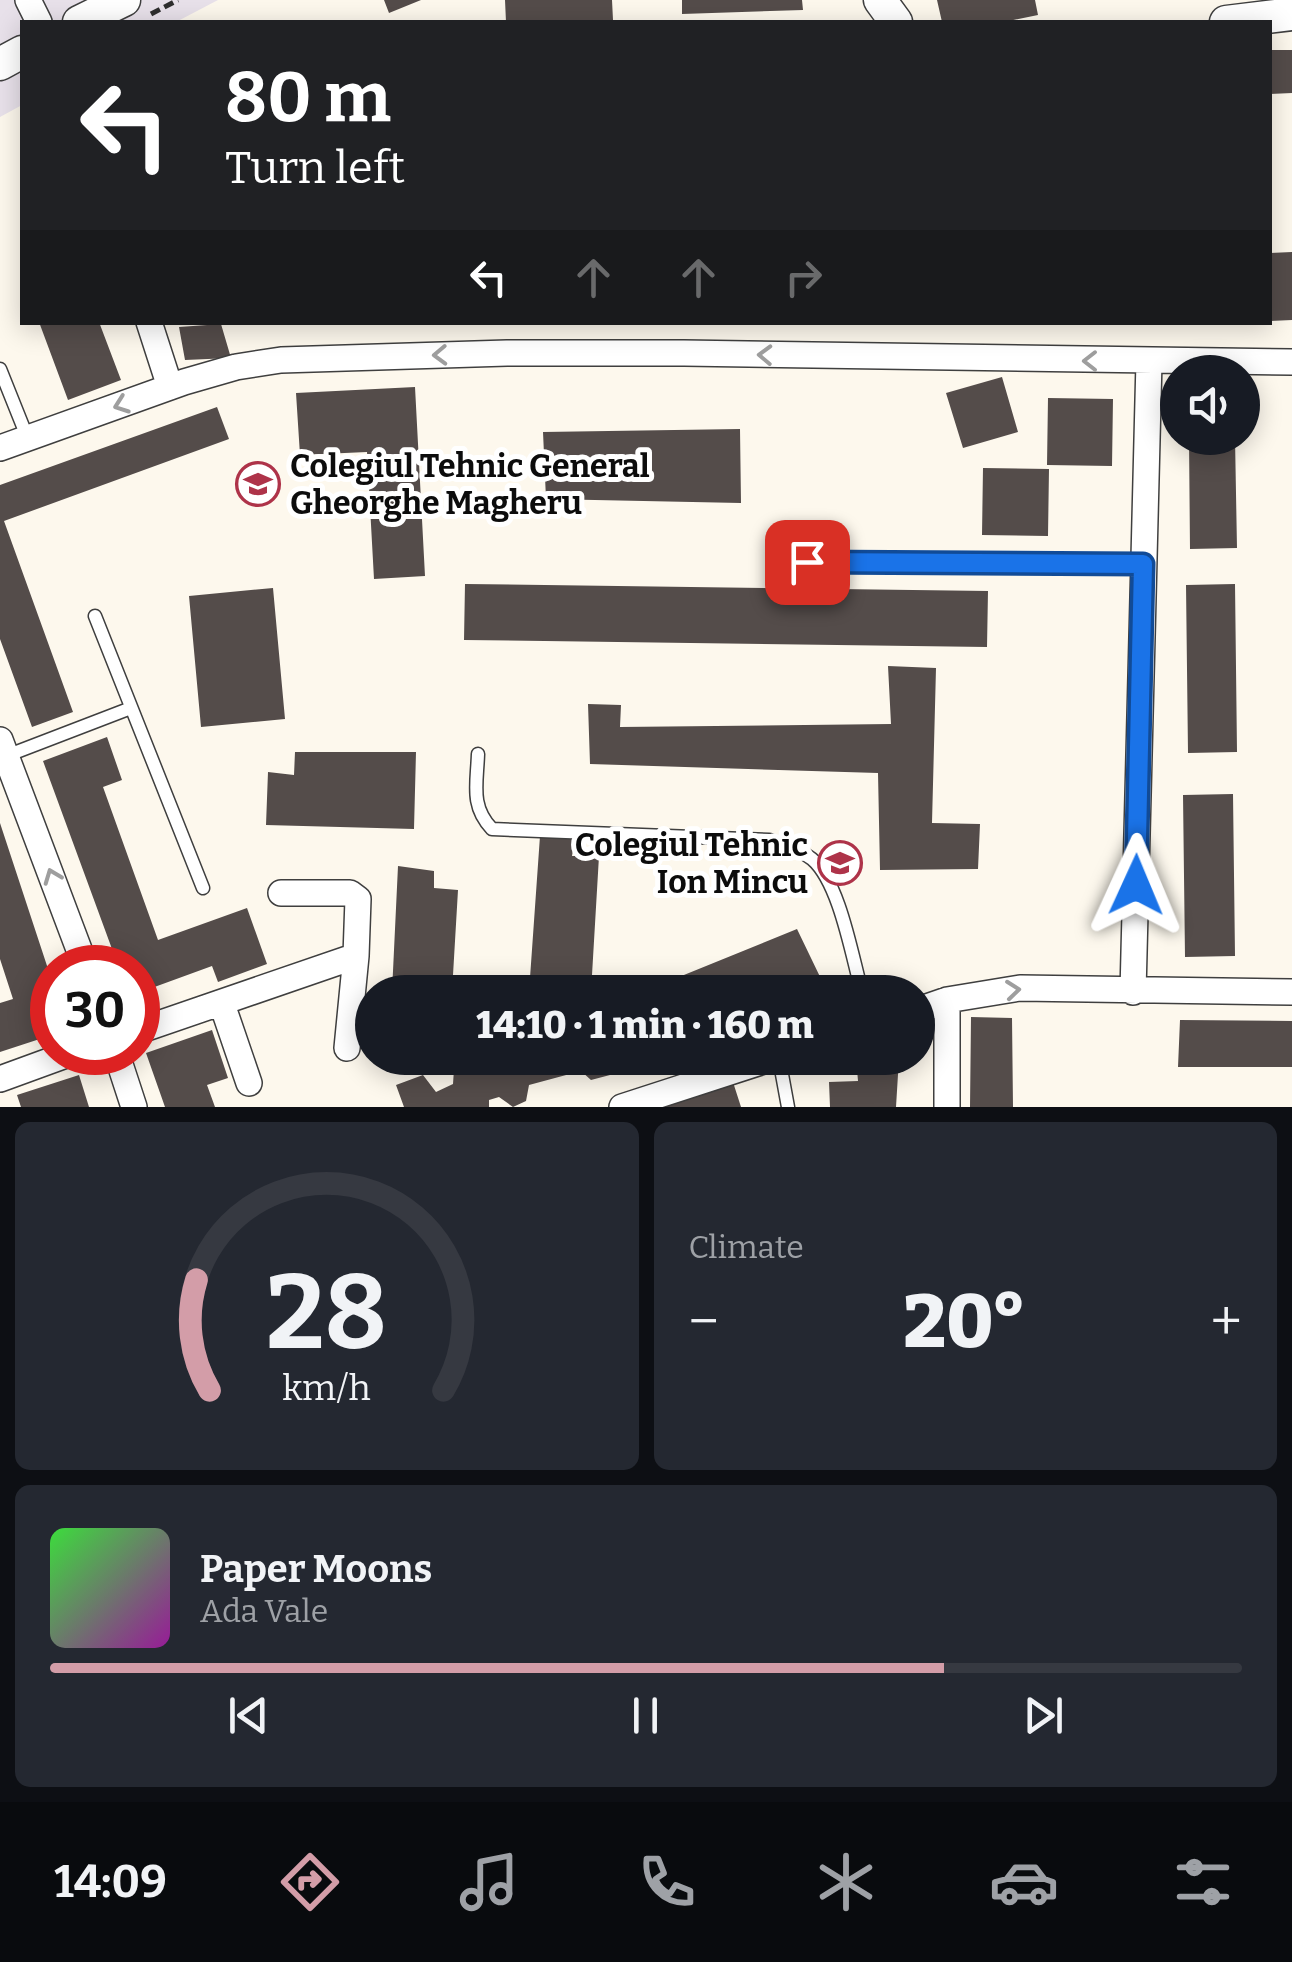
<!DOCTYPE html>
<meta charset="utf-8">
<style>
body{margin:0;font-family:Bitter,serif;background:#242831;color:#f1f3f6;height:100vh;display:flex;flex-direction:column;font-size:38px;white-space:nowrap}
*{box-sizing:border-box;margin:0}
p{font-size:32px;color:#9ea1a6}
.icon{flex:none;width:55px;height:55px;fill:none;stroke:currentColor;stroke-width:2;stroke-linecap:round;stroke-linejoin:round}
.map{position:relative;height:1107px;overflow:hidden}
.drawer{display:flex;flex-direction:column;gap:15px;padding:15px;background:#0d0f14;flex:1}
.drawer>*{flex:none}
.hud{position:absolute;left:20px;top:20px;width:1252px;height:305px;border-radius:0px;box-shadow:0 5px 25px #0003;background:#202124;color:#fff;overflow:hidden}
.buttons{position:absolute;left:1160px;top:355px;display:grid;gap:20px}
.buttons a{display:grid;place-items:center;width:100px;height:100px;border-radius:50%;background:#171b24;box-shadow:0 5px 25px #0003;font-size:50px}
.speed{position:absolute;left:30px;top:945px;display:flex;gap:20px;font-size:50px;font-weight:700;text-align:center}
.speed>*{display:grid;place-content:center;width:130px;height:130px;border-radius:50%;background:#171b24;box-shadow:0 5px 25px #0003;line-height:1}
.speed .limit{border:15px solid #d22;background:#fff;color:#111}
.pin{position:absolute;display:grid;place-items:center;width:85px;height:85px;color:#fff;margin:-42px;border-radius:20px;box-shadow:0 5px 15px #0006}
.me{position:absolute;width:110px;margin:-55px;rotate:1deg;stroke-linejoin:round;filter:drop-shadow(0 0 8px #0008)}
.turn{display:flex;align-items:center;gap:35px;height:210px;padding:0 40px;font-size:45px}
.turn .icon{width:130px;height:130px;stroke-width:2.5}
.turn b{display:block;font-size:70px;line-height:85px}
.lanes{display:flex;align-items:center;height:95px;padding:0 40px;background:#0003;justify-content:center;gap:50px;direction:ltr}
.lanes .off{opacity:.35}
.big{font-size:75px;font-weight:800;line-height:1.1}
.drawer .widget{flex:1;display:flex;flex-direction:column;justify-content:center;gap:15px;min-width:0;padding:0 35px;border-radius:15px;background:#242831}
.drawer .dial{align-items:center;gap:0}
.dial svg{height:260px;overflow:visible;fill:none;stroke:#363941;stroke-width:7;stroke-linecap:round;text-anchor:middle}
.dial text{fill:#f1f3f6;stroke:none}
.song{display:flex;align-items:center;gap:30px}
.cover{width:120px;height:120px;border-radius:15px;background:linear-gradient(135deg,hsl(120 70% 55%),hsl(300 70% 35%))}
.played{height:10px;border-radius:5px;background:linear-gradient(90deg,#d39da8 75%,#363941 75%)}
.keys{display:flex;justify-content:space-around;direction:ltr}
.heat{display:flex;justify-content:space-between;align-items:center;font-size:55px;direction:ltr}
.drawer .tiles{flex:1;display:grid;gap:15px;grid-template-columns:1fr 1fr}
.widget:last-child{grid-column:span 2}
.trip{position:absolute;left:355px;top:975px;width:580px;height:100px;border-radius:50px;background:#171b24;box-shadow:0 5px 25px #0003;font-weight:800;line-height:100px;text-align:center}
.dock{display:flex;height:160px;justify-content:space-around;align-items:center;background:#090b0e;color:#9ea1a6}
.dock .icon{width:70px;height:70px}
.dock .current{color:#d39da8}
.dock b{font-size:45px;color:#f1f3f6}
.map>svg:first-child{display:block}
.industrial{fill:#e8e1ea}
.building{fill:#544c4a}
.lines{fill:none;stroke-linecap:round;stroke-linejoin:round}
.service-casing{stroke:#3f3f3f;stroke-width:15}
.minor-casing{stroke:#3f3f3f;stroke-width:28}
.tertiary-casing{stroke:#3f3f3f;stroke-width:35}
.path{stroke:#2e2e2e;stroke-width:5;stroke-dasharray:10 5;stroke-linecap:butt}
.service{stroke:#fff;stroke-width:12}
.minor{stroke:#fff;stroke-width:25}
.tertiary{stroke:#fff;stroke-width:32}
.oneway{stroke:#9e9e9e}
.route-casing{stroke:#114b97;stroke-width:25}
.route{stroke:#1a73e8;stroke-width:18}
.labels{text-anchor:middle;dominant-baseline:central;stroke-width:10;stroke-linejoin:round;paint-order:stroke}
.poi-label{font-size:32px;font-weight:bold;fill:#0c0c0c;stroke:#fff;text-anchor:start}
</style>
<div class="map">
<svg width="1292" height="1107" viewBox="0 0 1292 1107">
<rect width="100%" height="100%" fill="#fdf8ed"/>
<path class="industrial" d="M 0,0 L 218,0 L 176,22 L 22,22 L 22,105 L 0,117 Z"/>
<path class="building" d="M 384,0 L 421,0 L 389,13 Z
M 505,0 L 612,0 L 613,20 L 506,22 Z
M 682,0 L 802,0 L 803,10 L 682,14 Z
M 937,0 L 1035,0 L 1038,15 L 1004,22 L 942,22 Z
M 1270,50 L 1292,50 L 1292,93 L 1270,94 Z
M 1292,252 L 1292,320 L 1270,321 L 1270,253 Z
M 39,322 L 99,322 L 121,380 L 68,400 Z
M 221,324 L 231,358 L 185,360 L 179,327 Z
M 1002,377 L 1018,432 L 963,448 L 946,393 Z
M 415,387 L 425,576 L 374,579 L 367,452 L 300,455 L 296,393 Z
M 1048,398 L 1113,399 L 1112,466 L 1047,465 Z
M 217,407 L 229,439 L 4,521 L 73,712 L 32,727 L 0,639 L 0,485 Z
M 740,429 L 741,503 L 546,499 L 543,432 Z
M 1189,438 L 1235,438 L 1237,548 L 1190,549 Z
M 983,468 L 1049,469 L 1048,536 L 982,535 Z
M 465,584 L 988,591 L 987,647 L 464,640 Z
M 1235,584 L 1237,752 L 1188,753 L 1186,585 Z
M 273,588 L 285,719 L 201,727 L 189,596 Z
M 888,666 L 936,668 L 932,823 L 980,824 L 978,869 L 880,870 L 878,773 L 590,764 L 588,704 L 621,705 L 620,727 L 891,724 Z
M 107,737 L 122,780 L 103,787 L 158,940 L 247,908 L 267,964 L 218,982 L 212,966 L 138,993 L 138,968 L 119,968 L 43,761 Z
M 295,752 L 416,752 L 414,829 L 266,825 L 268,772 L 294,775 Z
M 1233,794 L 1235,956 L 1185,957 L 1183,795 Z
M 0,823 L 52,981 L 52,1035 L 0,1052 L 0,1003 L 13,999 L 0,959 Z
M 540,836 L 575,837 L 572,856 L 599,856 L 591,992 L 529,992 Z
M 398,866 L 434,871 L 434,888 L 458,890 L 452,992 L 392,992 Z
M 797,929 L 823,983 L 798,992 L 642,992 Z
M 971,1017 L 1012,1018 L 1013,1107 L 970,1107 Z
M 1180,1020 L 1292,1021 L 1292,1067 L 1178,1067 Z
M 212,1030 L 228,1078 L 207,1085 L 215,1107 L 165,1107 L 146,1053 Z
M 468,1058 L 632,1058 L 629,1070 L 591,1080 L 581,1071 L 529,1085 L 526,1101 L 513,1107 L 499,1097 L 489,1100 L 489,1107 L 404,1107 L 396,1085 L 423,1075 L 436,1092 L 453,1084 L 454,1069 L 467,1067 Z
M 856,1058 L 899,1058 L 896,1107 L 830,1107 L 829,1082 L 858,1081 Z
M 79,1075 L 89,1107 L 21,1107 L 17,1095 Z
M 732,1079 L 741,1107 L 651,1107 Z"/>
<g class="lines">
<g class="service-casing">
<path id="service" d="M 0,369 L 28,439
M 807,562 L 1143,564
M 95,616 L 203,888
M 478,754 C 477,784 470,806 492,829 L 769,840 C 785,845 799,849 812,859 C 840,883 852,957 862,992
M 6,756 L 131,708
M 779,1058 L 788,1107"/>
</g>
<g class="minor-casing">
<path id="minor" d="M 28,0 L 39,22
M 149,322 L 170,387
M 0,448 L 184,382 L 236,367 L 281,360 L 507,353 L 684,353 L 1292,362
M 0,740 L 86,968
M 1133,992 L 1149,361
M 947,1000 L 947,1107
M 222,1004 L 249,1083
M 918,1010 L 947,1000 L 1020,988 L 1292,992
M 138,1031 L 356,956 L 358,899 L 350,893 L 281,893
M 347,1048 L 356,956
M 116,1052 L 134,1107
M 0,1079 L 74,1052
M 622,1107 L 773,1058"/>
</g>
<g class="tertiary-casing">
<path id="tertiary" d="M 880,0 L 896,22
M 79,22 L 124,0
M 1226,22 L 1292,14
M 0,64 L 22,52"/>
</g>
<path class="path" d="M 151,14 L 178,0"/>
<use href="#service" class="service"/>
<use href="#minor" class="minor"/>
<use href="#tertiary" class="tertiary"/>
</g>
<defs><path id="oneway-chevron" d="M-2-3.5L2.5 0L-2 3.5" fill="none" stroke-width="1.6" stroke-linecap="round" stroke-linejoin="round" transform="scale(2.5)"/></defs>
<g class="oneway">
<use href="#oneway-chevron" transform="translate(440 355) rotate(178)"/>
<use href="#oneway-chevron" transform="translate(765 355) rotate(-178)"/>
<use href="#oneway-chevron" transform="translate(1090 361) rotate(-180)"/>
<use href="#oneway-chevron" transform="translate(121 405) rotate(160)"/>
<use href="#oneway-chevron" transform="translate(52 876) rotate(-111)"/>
<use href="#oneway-chevron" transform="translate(1013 990) rotate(-6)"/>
</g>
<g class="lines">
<g class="route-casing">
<path id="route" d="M 807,562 L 1143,564 L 1136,885"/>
</g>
<use href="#route" class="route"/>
</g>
<defs>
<g id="school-ring" transform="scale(2.25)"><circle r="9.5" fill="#fff" stroke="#ae3349" stroke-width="1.5"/><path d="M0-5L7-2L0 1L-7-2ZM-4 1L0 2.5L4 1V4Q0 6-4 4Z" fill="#ae3349"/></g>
</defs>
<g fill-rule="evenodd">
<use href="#school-ring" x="258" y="484"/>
<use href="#school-ring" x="840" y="863"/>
</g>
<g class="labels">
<g class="poi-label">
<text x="290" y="466">Colegiul Tehnic General<tspan x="290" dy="37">Gheorghe Magheru</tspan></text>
<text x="808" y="845" text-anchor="end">Colegiul Tehnic<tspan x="808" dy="37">Ion Mincu</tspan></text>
</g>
</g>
</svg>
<div class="buttons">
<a><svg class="icon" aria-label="sound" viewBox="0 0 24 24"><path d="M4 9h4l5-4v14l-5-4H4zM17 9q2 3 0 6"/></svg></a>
</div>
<div class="speed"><div class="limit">30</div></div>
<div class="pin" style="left:807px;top:562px;background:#d93025"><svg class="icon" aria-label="arrive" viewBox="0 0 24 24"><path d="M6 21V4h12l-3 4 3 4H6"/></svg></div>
<svg class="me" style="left:1136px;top:885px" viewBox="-20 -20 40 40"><path d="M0-17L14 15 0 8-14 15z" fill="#1a73e8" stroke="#fff" stroke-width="4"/></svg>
<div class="trip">14:10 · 1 min · 160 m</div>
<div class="hud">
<div class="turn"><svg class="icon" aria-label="left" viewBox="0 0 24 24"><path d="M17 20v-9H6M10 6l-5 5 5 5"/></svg><div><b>80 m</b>Turn left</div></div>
<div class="lanes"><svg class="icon" aria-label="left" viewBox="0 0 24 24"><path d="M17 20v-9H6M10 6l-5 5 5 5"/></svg><svg class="icon off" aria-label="ahead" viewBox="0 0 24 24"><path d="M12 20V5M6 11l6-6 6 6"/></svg><svg class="icon off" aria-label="ahead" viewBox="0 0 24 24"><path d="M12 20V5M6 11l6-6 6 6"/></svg><svg class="icon off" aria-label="right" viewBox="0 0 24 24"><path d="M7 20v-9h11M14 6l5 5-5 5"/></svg></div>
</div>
</div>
<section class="drawer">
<div class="tiles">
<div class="widget dial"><svg viewBox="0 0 100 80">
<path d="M14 69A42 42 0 1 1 86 69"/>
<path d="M14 69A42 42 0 0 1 10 35" stroke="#d39da8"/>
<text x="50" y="56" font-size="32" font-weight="700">28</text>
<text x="50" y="72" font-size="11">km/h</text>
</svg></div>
<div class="widget"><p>Climate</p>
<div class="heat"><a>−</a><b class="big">20°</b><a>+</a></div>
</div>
<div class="widget">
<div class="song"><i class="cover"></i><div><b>Paper Moons</b><p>Ada Vale</p></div></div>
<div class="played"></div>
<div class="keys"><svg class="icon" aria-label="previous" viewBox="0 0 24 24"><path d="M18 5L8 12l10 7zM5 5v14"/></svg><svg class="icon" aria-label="pause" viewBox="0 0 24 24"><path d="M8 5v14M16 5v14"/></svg><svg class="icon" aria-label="next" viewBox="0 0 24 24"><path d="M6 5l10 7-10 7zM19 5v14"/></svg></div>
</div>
</div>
</section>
<nav class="dock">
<b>14:09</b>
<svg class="icon current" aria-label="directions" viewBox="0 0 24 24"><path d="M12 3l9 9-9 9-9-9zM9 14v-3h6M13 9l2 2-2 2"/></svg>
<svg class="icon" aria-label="music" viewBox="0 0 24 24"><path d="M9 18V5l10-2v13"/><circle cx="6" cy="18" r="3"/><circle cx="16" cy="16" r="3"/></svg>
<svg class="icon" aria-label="phone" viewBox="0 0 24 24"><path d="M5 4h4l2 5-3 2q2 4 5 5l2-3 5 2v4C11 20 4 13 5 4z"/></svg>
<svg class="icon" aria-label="climate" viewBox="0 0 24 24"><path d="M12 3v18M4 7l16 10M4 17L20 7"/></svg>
<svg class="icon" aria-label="car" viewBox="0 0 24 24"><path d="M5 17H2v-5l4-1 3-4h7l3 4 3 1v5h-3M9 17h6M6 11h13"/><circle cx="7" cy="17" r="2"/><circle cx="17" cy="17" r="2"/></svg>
<svg class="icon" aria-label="filters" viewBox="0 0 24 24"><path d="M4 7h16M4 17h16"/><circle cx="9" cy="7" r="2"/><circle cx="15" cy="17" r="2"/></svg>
</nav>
